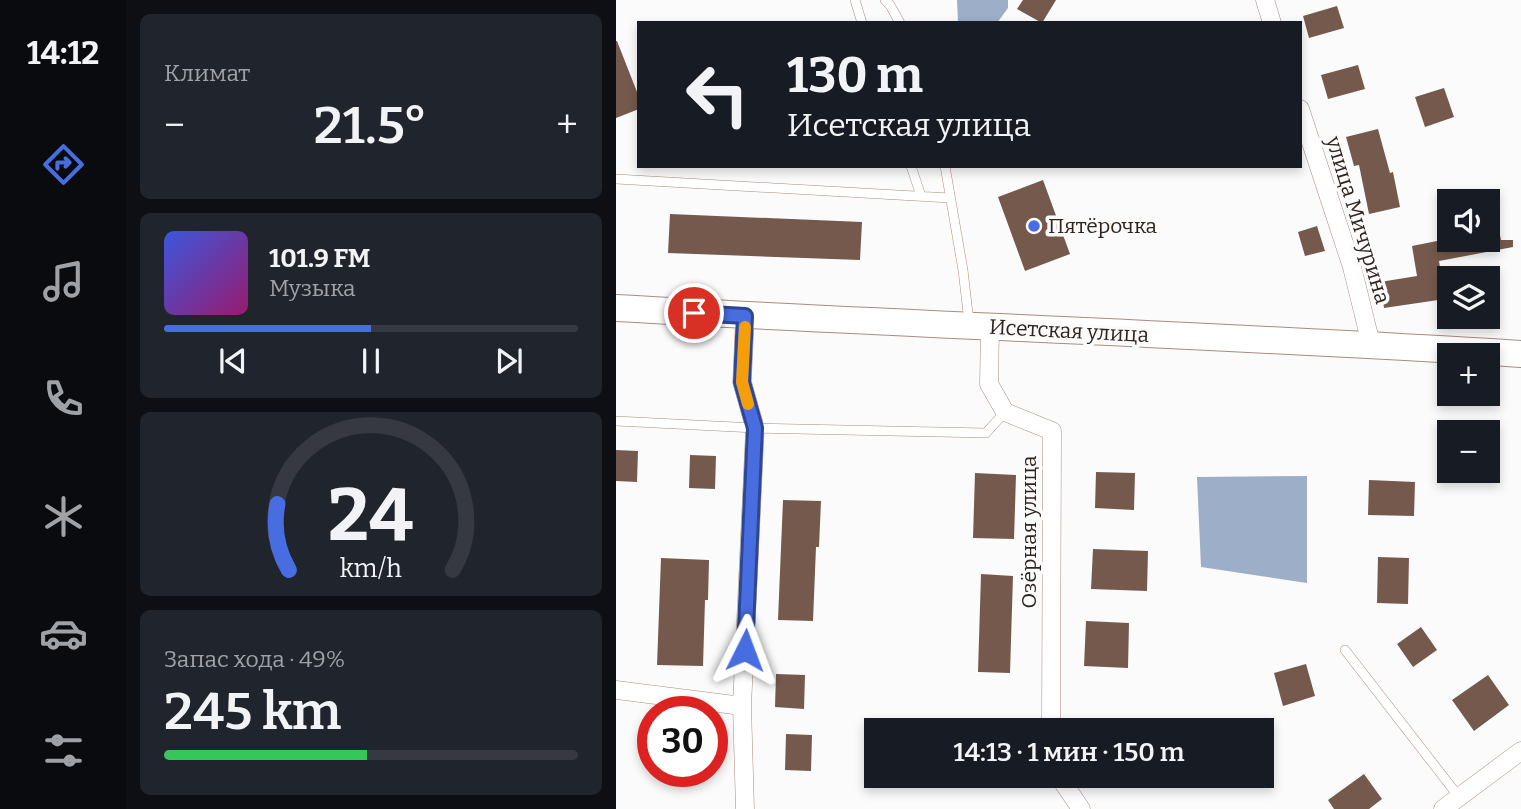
<!DOCTYPE html>
<html lang="ru">
<meta charset="utf-8">
<style>
body{margin:0;font-family:Bitter,serif;background:#20242c;color:#f1f3f6;height:100vh;display:flex;flex-direction:column;font-size:26px;white-space:nowrap}
*{box-sizing:border-box;margin:0}
p{font-size:23px;color:#9ea1a6}
.icon{flex:none;width:38px;height:38px;fill:none;stroke:currentColor;stroke-width:2;stroke-linecap:round;stroke-linejoin:round}
.map{position:relative;flex:1;overflow:hidden}
.side{display:flex;flex-direction:column;gap:14px;padding:14px;background:#0d0f14;width:490px}
.side>*{flex:none}
.guide{position:absolute;left:21px;top:21px;width:665px;height:147px;border-radius:0px;box-shadow:0 4px 10px #0003;background:#171b24;color:#f1f3f6;overflow:hidden}
.fabs{position:absolute;left:821px;top:189px;display:grid;gap:14px}
.fabs a{display:grid;place-items:center;width:63px;height:63px;border-radius:0px;background:#171b24;box-shadow:0 4px 10px #0003;font-size:35px}
.speed{position:absolute;left:21px;top:696px;display:flex;gap:14px;font-size:35px;font-weight:700;text-align:center}
.speed>*{display:grid;place-content:center;width:91px;height:91px;border-radius:50%;background:#171b24;box-shadow:0 4px 10px #0003;line-height:1}
.speed .limit{border:10px solid #d22;background:#fff;color:#111}
.pin{position:absolute;display:grid;place-items:center;width:60px;height:60px;color:#fff;margin:-30px;border:4px solid #fff;border-radius:50%;box-shadow:0 2px 7px #0007}
.me{position:absolute;width:77px;margin:-38px;rotate:3deg;stroke-linejoin:round;filter:drop-shadow(0 0 5px #0008)}
.turn{display:flex;align-items:center;gap:24px;height:147px;padding:0 35px;font-size:32px}
.turn .icon{width:91px;height:91px;stroke-width:2.5}
.turn b{display:block;font-size:49px;line-height:60px}
.big{font-size:52px;font-weight:600;line-height:1.1}
.side .tile{flex:1;display:flex;flex-direction:column;justify-content:center;gap:10px;min-width:0;padding:0 24px;border-radius:10px;background:#20242c}
.side .dial{align-items:center;gap:0}
.dial svg{height:182px;overflow:visible;fill:none;stroke:#363941;stroke-width:7;stroke-linecap:round;text-anchor:middle}
.dial text{fill:#f1f3f6;stroke:none}
.song{display:flex;align-items:center;gap:21px}
.cover{width:84px;height:84px;border-radius:10px;background:linear-gradient(135deg,hsl(230 70% 55%),hsl(320 70% 35%))}
.played{height:7px;border-radius:4px;background:linear-gradient(90deg,#476de0 50%,#363941 50%)}
.keys{display:flex;justify-content:space-around;direction:ltr}
.heat{display:flex;justify-content:space-between;align-items:center;font-size:38px;direction:ltr}
.charge{height:10px;border-radius:5px;background:linear-gradient(90deg,#34c759 49%,#363941 0)}
.trip{position:absolute;left:248px;top:718px;width:410px;height:70px;border-radius:0px;background:#171b24;box-shadow:0 4px 10px #0003;font-weight:600;line-height:70px;text-align:center}
main{display:flex;flex:1;min-height:0}
.menu{display:flex;flex-direction:column;width:126px;justify-content:space-around;align-items:center;background:#090b0e;color:#9ea1a6}
.menu .icon{width:49px;height:49px}
.menu .active{color:#476de0}
.menu b{font-size:32px;color:#f1f3f6}
.map>svg:first-child{display:block}
.water{fill:#9daec8}
.building{fill:#75594d}
.lines{fill:none;stroke-linecap:round;stroke-linejoin:round}
.service-casing{stroke:#aa8b7e;stroke-width:10}
.minor-casing{stroke:#aa8b7e;stroke-width:19}
.secondary-casing{stroke:#aa8b7e;stroke-width:28}
.service{stroke:#fff;stroke-width:9}
.minor{stroke:#fff;stroke-width:18}
.secondary{stroke:#fff;stroke-width:26}
.route-casing{stroke:#2e4792;stroke-width:18}
.route{stroke:#476de0;stroke-width:12}
.slow{stroke:#f59e0b;stroke-width:12}
.poi-dot{fill:#476de0;stroke:#fbfbfb;stroke-width:2.5}
.labels{text-anchor:middle;dominant-baseline:central;stroke-width:7;stroke-linejoin:round;paint-order:stroke}
.street-label{font-size:21px;fill:#30241f;stroke:#fbfbfb}
.poi-label{font-size:21px;fill:#30241f;stroke:#fbfbfb;text-anchor:start}
</style>
<main>
<nav class="menu">
<b>14:12</b>
<svg class="icon active" aria-label="directions" viewBox="0 0 24 24"><path d="M12 3l9 9-9 9-9-9zM9 14v-3h6M13 9l2 2-2 2"/></svg>
<svg class="icon" aria-label="music" viewBox="0 0 24 24"><path d="M9 18V5l10-2v13"/><circle cx="6" cy="18" r="3"/><circle cx="16" cy="16" r="3"/></svg>
<svg class="icon" aria-label="phone" viewBox="0 0 24 24"><path d="M5 4h4l2 5-3 2q2 4 5 5l2-3 5 2v4C11 20 4 13 5 4z"/></svg>
<svg class="icon" aria-label="climate" viewBox="0 0 24 24"><path d="M12 3v18M4 7l16 10M4 17L20 7"/></svg>
<svg class="icon" aria-label="car" viewBox="0 0 24 24"><path d="M5 17H2v-5l4-1 3-4h7l3 4 3 1v5h-3M9 17h6M6 11h13"/><circle cx="7" cy="17" r="2"/><circle cx="17" cy="17" r="2"/></svg>
<svg class="icon" aria-label="filters" viewBox="0 0 24 24"><path d="M4 7h16M4 17h16"/><circle cx="9" cy="7" r="2"/><circle cx="15" cy="17" r="2"/></svg>
</nav>
<section class="side">
<div class="tile"><p>Климат</p>
<div class="heat"><a>−</a><b class="big">21.5°</b><a>+</a></div>
</div>
<div class="tile">
<div class="song"><i class="cover"></i><div><b>101.9 FM</b><p>Музыка</p></div></div>
<div class="played"></div>
<div class="keys"><svg class="icon" aria-label="previous" viewBox="0 0 24 24"><path d="M18 5L8 12l10 7zM5 5v14"/></svg><svg class="icon" aria-label="pause" viewBox="0 0 24 24"><path d="M8 5v14M16 5v14"/></svg><svg class="icon" aria-label="next" viewBox="0 0 24 24"><path d="M6 5l10 7-10 7zM19 5v14"/></svg></div>
</div>
<div class="tile dial"><svg viewBox="0 0 100 80">
<path d="M14 69A42 42 0 1 1 86 69"/>
<path d="M14 69A42 42 0 0 1 9 40" stroke="#476de0"/>
<text x="50" y="56" font-size="32" font-weight="700">24</text>
<text x="50" y="72" font-size="11">km/h</text>
</svg></div>
<div class="tile"><p>Запас хода · 49%</p><b class="big">245 km</b><div class="charge"></div></div>
</section>
<div class="map">
<svg width="905" height="809" viewBox="0 0 905 809">
<rect width="100%" height="100%" fill="#fbfbfb"/>
<path class="water" d="M 341,0 L 392,0 L 392,8 L 381,23 L 342,23 Z
M 691,476 L 691,583 L 585,567 L 581,477 Z"/>
<path class="building" d="M 407,0 L 440,0 L 426,23 L 401,9 Z
M 721,6 L 728,28 L 693,38 L 687,16 Z
M 0,41 L 1,41 L 23,97 L 23,109 L 0,118 Z
M 742,65 L 749,89 L 712,99 L 705,75 Z
M 828,88 L 838,117 L 809,127 L 799,97 Z
M 762,129 L 774,173 L 777,172 L 784,207 L 753,214 L 743,165 L 738,166 L 730,137 Z
M 427,180 L 454,254 L 409,271 L 382,197 Z
M 872,206 L 878,206 L 885,240 L 897,240 L 897,247 L 823,261 L 829,299 L 768,308 L 764,282 L 801,276 L 796,246 L 826,240 L 872,240 Z
M 54,214 L 246,222 L 244,260 L 52,253 Z
M 701,226 L 709,251 L 689,256 L 682,232 Z
M 0,450 L 22,451 L 21,482 L 0,481 Z
M 74,455 L 100,456 L 99,489 L 73,488 Z
M 480,472 L 519,473 L 518,510 L 479,508 Z
M 359,473 L 400,475 L 398,539 L 357,538 Z
M 753,480 L 799,482 L 798,516 L 752,515 Z
M 167,500 L 205,501 L 203,547 L 200,547 L 197,621 L 162,620 Z
M 477,549 L 532,551 L 531,591 L 475,589 Z
M 762,557 L 793,558 L 792,604 L 761,603 Z
M 45,558 L 93,560 L 92,600 L 89,600 L 87,666 L 41,665 Z
M 365,574 L 397,576 L 394,673 L 362,672 Z
M 470,621 L 513,623 L 512,668 L 468,666 Z
M 805,627 L 821,650 L 797,667 L 781,644 Z
M 690,664 L 699,696 L 667,706 L 658,673 Z
M 160,674 L 189,675 L 188,709 L 159,707 Z
M 872,675 L 893,705 L 858,731 L 836,700 Z
M 170,734 L 196,735 L 195,771 L 169,770 Z
M 748,774 L 766,799 L 753,809 L 718,809 L 712,800 Z"/>
<g class="lines">
<g class="service-casing">
<path id="service" d="M 239,0 L 246,23
M 269,0 L 274,5 L 284,23
M 295,166 L 305,196
M 329,166 L 347,270 L 353,322
M 0,179 L 334,198
M 0,421 L 139,428 L 370,433 L 389,412
M 729,650 L 843,797"/>
</g>
<g class="minor-casing">
<path id="minor" d="M 649,0 L 656,23
M 684,109 L 736,267 L 755,344
M 374,328 L 373,384 L 389,412 L 436,431 L 435,730
M 0,690 L 126,706
M 442,775 L 465,809
M 129,809 L 126,706 L 139,428 L 126,382 L 129,316
M 827,809 L 905,751"/>
</g>
<g class="secondary-casing">
<path id="secondary" d="M 0,308 C 302,325 604,335 905,354"/>
</g>
<use href="#service" class="service"/>
<use href="#minor" class="minor"/>
<use href="#secondary" class="secondary"/>
</g>
<g class="lines">
<g class="route-casing">
<path id="route" d="M 78,313 L 129,316 L 126,382 L 139,428 L 129,650"/>
</g>
<use href="#route" class="route"/>
<path class="slow" d="M 129,327 L 126,382 L 132,404"/>
</g>
<circle class="poi-dot" cx="418" cy="226" r="7"/>
<g class="labels">
<g class="street-label">
<text transform="translate(742 220) rotate(73)">улица Мичурина</text>
<text transform="translate(453 331) rotate(3)">Исетская улица</text>
<text transform="translate(413 532) rotate(-90)">Озёрная улица</text>
</g>
<g class="poi-label">
<text x="432" y="226">Пятёрочка</text>
</g>
</g>
</svg>
<div class="fabs">
<a><svg class="icon" aria-label="sound" viewBox="0 0 24 24"><path d="M4 9h4l5-4v14l-5-4H4zM17 9q2 3 0 6"/></svg></a>
<a><svg class="icon" aria-label="layers" viewBox="0 0 24 24"><path d="M12 4l9 5-9 5-9-5zM3 14l9 5 9-5"/></svg></a>
<a>+</a>
<a>−</a>
</div>
<div class="speed"><div class="limit">30</div></div>
<div class="pin" style="left:78px;top:313px;background:#d93025"><svg class="icon" aria-label="arrive" viewBox="0 0 24 24"><path d="M6 21V4h12l-3 4 3 4H6"/></svg></div>
<svg class="me" style="left:129px;top:650px" viewBox="-20 -20 40 40"><path d="M0-17L14 15 0 8-14 15z" fill="#476de0" stroke="#fff" stroke-width="4"/></svg>
<div class="trip">14:13 · 1 мин · 150 m</div>
<div class="guide">
<div class="turn"><svg class="icon" aria-label="left" viewBox="0 0 24 24"><path d="M17 20v-9H6M10 6l-5 5 5 5"/></svg><div><b>130 m</b>Исетская улица</div></div>
</div>
</div>
</main>
